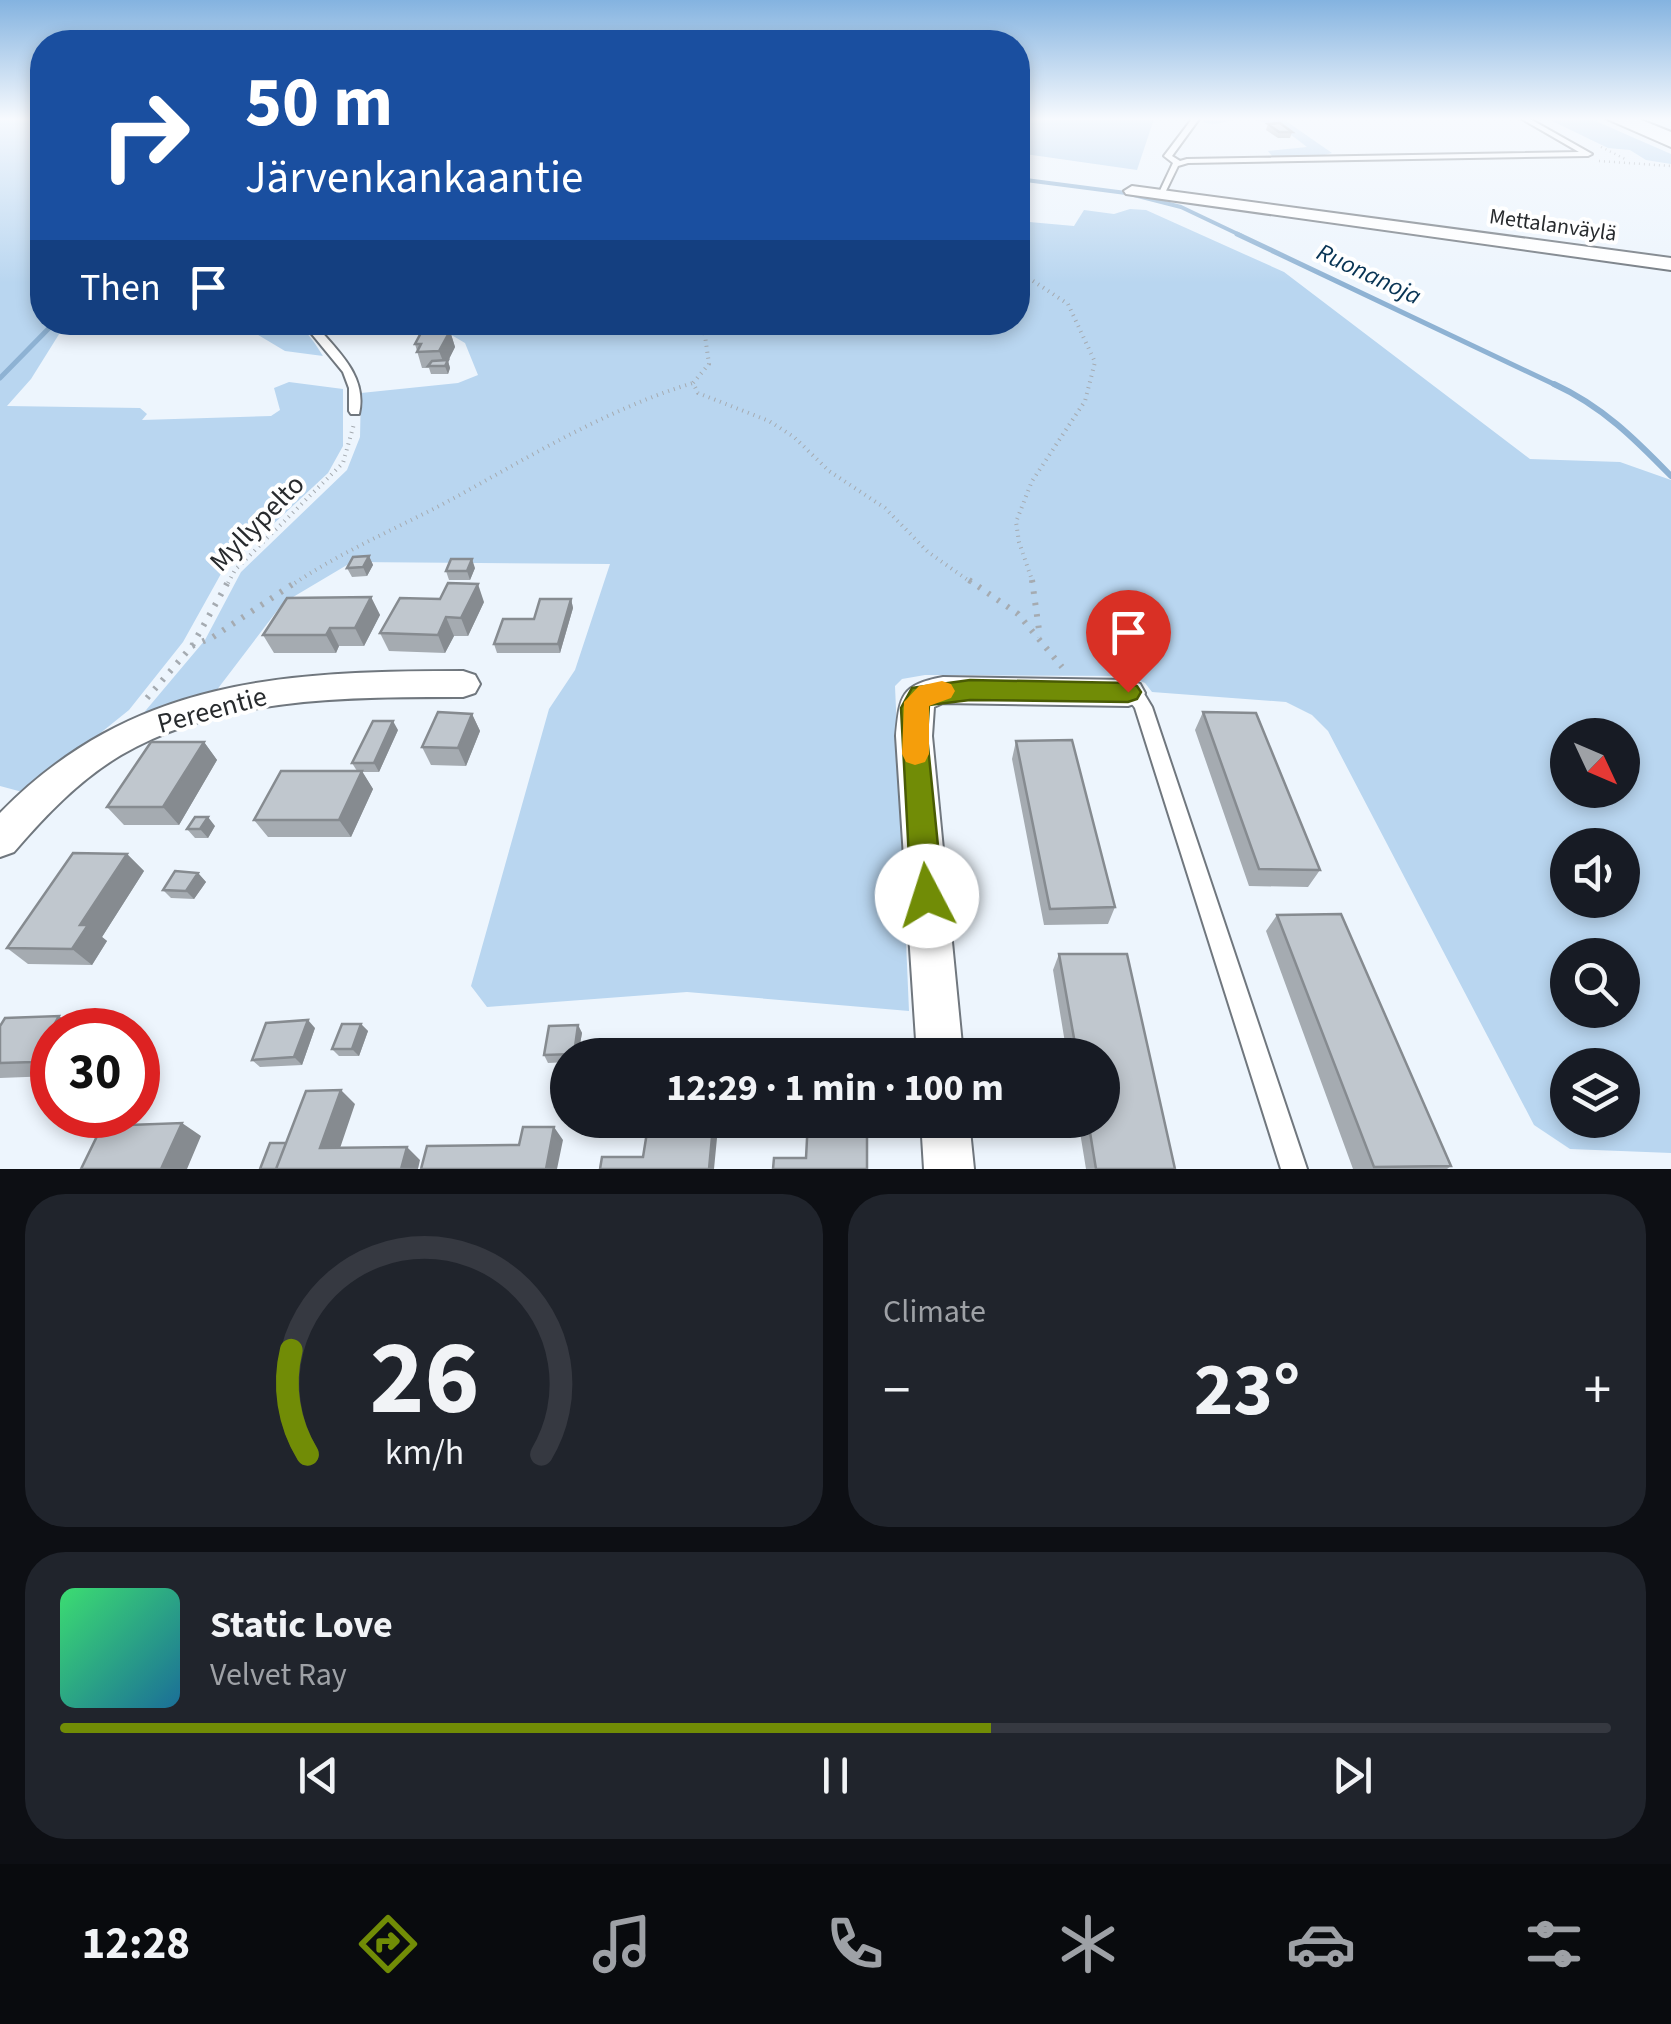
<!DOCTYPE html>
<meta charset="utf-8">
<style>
body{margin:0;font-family:"Source Sans 3",sans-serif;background:#20242c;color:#f1f3f6;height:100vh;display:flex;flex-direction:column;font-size:38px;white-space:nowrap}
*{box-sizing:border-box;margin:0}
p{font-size:32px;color:#9ea1a6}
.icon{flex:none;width:55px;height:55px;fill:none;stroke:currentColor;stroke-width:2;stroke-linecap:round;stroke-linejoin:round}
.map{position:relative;height:1169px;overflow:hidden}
.sheet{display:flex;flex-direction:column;gap:25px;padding:25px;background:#0d0f14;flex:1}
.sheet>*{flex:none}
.guide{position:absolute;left:30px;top:30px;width:1000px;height:305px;border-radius:40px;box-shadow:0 5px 15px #0003;background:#1a4fa0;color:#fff;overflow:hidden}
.needle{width:65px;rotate:134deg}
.controls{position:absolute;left:1550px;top:718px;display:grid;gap:20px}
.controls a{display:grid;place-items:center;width:90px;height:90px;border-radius:50%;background:#171b24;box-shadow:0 5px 15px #0003;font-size:50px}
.speed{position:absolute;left:30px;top:1008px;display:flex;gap:20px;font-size:50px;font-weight:700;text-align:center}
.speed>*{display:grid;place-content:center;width:130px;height:130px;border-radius:50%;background:#171b24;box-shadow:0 5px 15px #0003;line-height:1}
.speed .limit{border:15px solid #d22;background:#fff;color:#111}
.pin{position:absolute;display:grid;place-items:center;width:85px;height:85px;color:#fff;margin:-102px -42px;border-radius:50% 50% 50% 0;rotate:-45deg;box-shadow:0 0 10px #0007}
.pin .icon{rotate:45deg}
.me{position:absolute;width:110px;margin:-55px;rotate:355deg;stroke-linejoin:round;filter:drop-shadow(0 0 8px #0008)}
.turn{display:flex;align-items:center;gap:35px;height:210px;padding:0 50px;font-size:45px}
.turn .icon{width:130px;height:130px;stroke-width:2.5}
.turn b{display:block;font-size:70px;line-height:85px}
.then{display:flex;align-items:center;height:95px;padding:0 50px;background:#0003;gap:20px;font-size:38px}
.big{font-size:75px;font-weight:700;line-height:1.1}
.sheet .tile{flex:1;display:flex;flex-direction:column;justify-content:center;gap:15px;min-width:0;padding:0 35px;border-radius:40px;background:#20242c}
.sheet .dial{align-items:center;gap:0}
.dial svg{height:260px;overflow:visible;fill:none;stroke:#363941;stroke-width:7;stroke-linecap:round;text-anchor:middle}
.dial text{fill:#f1f3f6;stroke:none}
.song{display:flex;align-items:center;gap:30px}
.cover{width:120px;height:120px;border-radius:15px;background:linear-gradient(135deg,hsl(140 70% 55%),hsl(200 70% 35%))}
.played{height:10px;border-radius:5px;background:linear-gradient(90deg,#718c06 60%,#363941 60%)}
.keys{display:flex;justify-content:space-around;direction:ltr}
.heat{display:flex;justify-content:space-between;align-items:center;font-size:55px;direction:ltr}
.sheet .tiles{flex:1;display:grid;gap:25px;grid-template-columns:1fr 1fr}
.tile:last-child{grid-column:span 2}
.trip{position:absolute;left:550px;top:1038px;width:570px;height:100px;border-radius:50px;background:#171b24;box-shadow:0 5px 15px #0003;font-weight:700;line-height:100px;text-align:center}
.tabs{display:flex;height:160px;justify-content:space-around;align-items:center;background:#090b0e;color:#9ea1a6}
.tabs .icon{width:70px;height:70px}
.tabs .on{color:#718c06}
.tabs b{font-size:45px;color:#f1f3f6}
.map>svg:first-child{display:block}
.green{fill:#b9d6f0;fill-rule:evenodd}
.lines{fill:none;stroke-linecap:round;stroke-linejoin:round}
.stream-far2{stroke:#8eb2d3;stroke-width:4}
.stream-far1{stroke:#8eb2d3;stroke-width:5}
.stream{stroke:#8eb2d3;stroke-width:6}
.service-casing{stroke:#70777e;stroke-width:4}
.minor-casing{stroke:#70777e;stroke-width:4}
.trunk-casing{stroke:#70777e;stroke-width:4}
.path-far2{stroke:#a5abb1;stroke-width:2.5;stroke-dasharray:1 4;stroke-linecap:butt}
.path-far1{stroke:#a5abb1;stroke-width:4;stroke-dasharray:1 5;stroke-linecap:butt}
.path{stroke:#a5abb1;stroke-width:6;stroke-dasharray:2.5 9;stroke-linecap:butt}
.service{fill:#fff;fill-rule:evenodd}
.minor{fill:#fff;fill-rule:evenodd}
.trunk{fill:#fff;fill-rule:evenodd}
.wall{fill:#a5abb1}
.shaded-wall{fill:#868b90}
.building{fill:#c0c7ce;stroke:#868b90;stroke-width:2.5}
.route{fill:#718c06;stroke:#495b04;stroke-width:2.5}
.slow{fill:#f59e0b}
.labels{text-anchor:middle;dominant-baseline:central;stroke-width:8;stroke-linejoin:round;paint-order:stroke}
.far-street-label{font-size:22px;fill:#282b2e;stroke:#fff}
.far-water-label{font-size:25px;font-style:italic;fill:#083454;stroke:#fff}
.street-label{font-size:28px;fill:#282b2e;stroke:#fff}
</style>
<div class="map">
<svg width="1671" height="1169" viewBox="0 0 1671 1169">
<rect width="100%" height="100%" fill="#edf5fd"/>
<path class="green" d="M 0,119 L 42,119 L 42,322 L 66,323 L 31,379 L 7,406 L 140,408 L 147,414 L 142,420 L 271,416 L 280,410 L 274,388 L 289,382 L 343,389 L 343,446 L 328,473 L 222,572 L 183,642 L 129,710 L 26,793 L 0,786 Z
M 1018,119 L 1154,119 L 1137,170 L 1018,153 Z
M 1206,119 L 1283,119 L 1332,153 L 1317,157 L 1272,156 L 1268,151 L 1307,147 C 1285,129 1263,116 1234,120 C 1222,122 1215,126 1203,122 Z
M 1548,119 L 1591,119 L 1671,154 L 1671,164 L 1646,160 L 1630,150 L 1608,148 Z
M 1130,209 L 1146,210 L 1284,272 L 1530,459 L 1620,462 L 1671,480 L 1671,1153 L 1570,1149 L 1534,1125 L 1328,731 L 1312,715 L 1286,702 L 1152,692 L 1145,683 L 1129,676 L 925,675 L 902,679 L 895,686 L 909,1011 L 687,992 L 487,1007 L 471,986 L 549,709 L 575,670 L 610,564 L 352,562 L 283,603 L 213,695 L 136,722 L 205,640 L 241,572 L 347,470 L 360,437 L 361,393 L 458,383 L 478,375 L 465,343 L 431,323 L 1018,322 L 1018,221 L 1074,226 L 1084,210 L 1114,214 ZM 1568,735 L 1622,735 L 1622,790 L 1568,790 ZM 1568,845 L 1622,845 L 1622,900 L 1568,900 ZM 1568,955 L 1622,955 L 1622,1010 L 1568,1010 ZM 1568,1065 L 1622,1065 L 1622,1120 L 1568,1120 Z
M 238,323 C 288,322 295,310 323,356 L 285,351 Z"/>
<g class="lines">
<path class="stream-far2" d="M 1018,179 L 1126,193 L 1181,207 L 1242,236"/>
<path class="stream-far1" d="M 1237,234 L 1560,387
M 0,378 L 55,322"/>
<path class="stream" d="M 1554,384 C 1602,406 1635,439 1671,476"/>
<g class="service-casing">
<path id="service" d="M 1192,119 L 1199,119 L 1172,156 L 1180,161 L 1187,159 L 1579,152 L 1522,119 L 1530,119 L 1592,154 L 1588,156 L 1188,163 L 1178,166 L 1163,197 L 1157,197 L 1173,163 L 1164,156 Z
M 302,322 L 313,322 C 336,350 368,375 359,414 L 351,414 L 349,411 L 349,388 L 343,372 Z
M 1128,686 L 1143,692 L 1152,707 L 1307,1169 L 1281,1169 L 1135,708 C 1131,701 1123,700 1120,693 L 1122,688 Z"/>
</g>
<g class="minor-casing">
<path id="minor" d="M 1132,186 L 1671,258 L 1671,270 L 1126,194 L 1124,191 Z
M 463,671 L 475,675 L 480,684 L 475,693 L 463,697 C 349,697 222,696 121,755 C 79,780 45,816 14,852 L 0,857 L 0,813 C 132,678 285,671 463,671 Z
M 943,677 L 1128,680 L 1140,684 L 1145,693 L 1140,702 L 1128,706 L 943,703 L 934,707 L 932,736 L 963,1055 L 917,1055 L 896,736 C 900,696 900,685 943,677 Z
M 921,1120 L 969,1120 L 974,1169 L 924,1169 Z"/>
</g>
<g class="trunk-casing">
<path id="trunk" d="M 1607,119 L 1639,119 L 1671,132 L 1671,147 Z"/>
</g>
<path class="path-far2" d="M 1601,147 L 1627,160
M 1599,161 L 1671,166"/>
<path class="path-far1" d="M 1018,271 L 1068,304 L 1095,362 L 1085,401 L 1032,481 L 1016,522 L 1019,542 L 1033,583
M 703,322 L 709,364 L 693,383 L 698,393 L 769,421 L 794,437 L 829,471 L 885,508 L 928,552 L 972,583
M 228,583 L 235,570 L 343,463 L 354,424
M 295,583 C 349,547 408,524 465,492 C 539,451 611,408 693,383"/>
<path class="path" d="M 969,580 L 1018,614 L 1062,667
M 1032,580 L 1040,637
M 192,646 L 213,637 L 299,580
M 147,698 L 192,646 L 229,580"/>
<use href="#service" class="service"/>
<use href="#minor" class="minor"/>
<use href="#trunk" class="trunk"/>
</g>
<path class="wall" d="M 1268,124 L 1292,132 L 1290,138 L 1278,138 L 1266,130 Z
M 450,331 L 455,347 L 448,361 L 450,368 L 448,374 L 431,374 L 429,368 L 422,368 L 415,344 Z
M 369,556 L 373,565 L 367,576 L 352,577 L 347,568 Z
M 475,568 L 470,580 L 449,580 L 446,571 Z
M 371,597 L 380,615 L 364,646 L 339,646 L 336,653 L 274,653 L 263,635 Z
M 571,599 L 573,608 L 560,653 L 497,653 L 494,644 L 534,619 Z
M 484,602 L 468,636 L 454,636 L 445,653 L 389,651 L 380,633 Z
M 1203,712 L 1320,870 L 1308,887 L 1249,886 L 1195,730 Z
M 472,714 L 480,731 L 466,766 L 431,765 L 422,747 Z
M 398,730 L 379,772 L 362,772 L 373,789 L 351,837 L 268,837 L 254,820 L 357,771 L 352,763 Z
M 1016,741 L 1115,907 L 1108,924 L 1044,925 L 1012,759 Z
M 204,742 L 217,760 L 179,825 L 124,825 L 107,807 Z
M 215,826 L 208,838 L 195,838 L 187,829 Z
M 127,854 L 144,871 L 102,937 L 107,941 L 92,965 L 28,964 L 7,948 Z
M 198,873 L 206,882 L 194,899 L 171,898 L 163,890 Z
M 1277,915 L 1451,1166 L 1447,1169 L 1353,1169 L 1266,931 Z
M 1059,954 L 1175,1169 L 1086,1169 L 1078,1120 L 1102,1120 L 1102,1055 L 1067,1055 L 1053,970 Z
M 361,1024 L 368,1031 L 359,1056 L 339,1056 L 332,1049 Z
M 578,1025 L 582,1033 L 578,1055 L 568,1055 L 568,1062 L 548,1063 L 544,1055 Z
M 0,1026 L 52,1030 L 52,1076 L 0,1078 Z
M 315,1028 L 302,1065 L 260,1067 L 252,1060 Z"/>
<path class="shaded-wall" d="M 450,331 L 455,347 L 448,361 L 450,368 L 448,374 L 439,351 Z
M 369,556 L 373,565 L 367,576 L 363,567 Z
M 472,559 L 475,568 L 470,580 L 467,571 Z
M 478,584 L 484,602 L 468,636 L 461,618 Z
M 371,597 L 380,615 L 364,646 L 355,628 Z
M 571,599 L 573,608 L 560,653 L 558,644 Z
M 446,617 L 454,636 L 445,653 L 438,635 Z
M 330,628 L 339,646 L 336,653 L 326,635 Z
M 472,714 L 480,731 L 466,766 L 458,748 Z
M 393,721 L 398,730 L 379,772 L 374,763 Z
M 204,742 L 217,760 L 179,825 L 163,807 Z
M 362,771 L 373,789 L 351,837 L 339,820 Z
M 208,817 L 215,826 L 208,838 L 200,829 Z
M 127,854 L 144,871 L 102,937 L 107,941 L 92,965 L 72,949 L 80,925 Z
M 198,873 L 206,882 L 194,899 L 186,891 Z
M 59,1016 L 79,1030 L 52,1030 L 52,1074 L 33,1062 Z
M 308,1020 L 315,1028 L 302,1065 L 294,1057 Z
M 361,1024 L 368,1031 L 359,1056 L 352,1049 Z
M 578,1025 L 582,1033 L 578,1055 L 574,1055 Z
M 341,1090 L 355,1104 L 336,1160 L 320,1148 Z
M 182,1123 L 201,1136 L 187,1169 L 161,1169 Z
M 713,1126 L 717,1138 L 714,1169 L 709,1169 Z
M 554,1127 L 563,1140 L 557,1169 L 546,1169 Z
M 407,1147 L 420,1160 L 418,1169 L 401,1169 Z"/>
<path class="building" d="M 1280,123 L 1292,132 L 1279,132 L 1268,124 Z
M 422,331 L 450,331 L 439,351 L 417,352 L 421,344 L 415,344 Z
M 448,360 L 445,366 L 428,366 L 432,361 Z
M 369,556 L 363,567 L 347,568 L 353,557 Z
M 451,559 L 472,559 L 467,571 L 446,571 Z
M 448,583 L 478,584 L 461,618 L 446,617 L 438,635 L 380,633 L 400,598 L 440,599 Z
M 371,597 L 355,628 L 330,628 L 326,635 L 263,635 L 287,598 Z
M 540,599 L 571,599 L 558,644 L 494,644 L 503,619 L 534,619 Z
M 438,712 L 472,714 L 458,748 L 422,747 Z
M 1203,712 L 1256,713 L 1320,870 L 1259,869 Z
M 373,721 L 393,721 L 374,763 L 352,763 Z
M 1072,740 L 1115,907 L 1050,909 L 1016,741 Z
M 151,742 L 204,742 L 163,807 L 107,807 Z
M 281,771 L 362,771 L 339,820 L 254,820 Z
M 195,817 L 208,817 L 200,829 L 187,829 Z
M 73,853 L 127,854 L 80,925 L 88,925 L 72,949 L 7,948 Z
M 175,871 L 198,873 L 186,891 L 163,890 Z
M 1341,914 L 1451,1166 L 1374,1167 L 1277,915 Z
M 1059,954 L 1127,954 L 1175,1169 L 1096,1169 L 1088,1120 L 1102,1120 L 1102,1055 L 1077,1055 Z
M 59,1016 L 33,1062 L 0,1063 L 0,1026 L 5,1018 Z
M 308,1020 L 294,1057 L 252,1060 L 266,1023 Z
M 342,1024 L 361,1024 L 352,1049 L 332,1049 Z
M 578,1025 L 574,1054 L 544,1055 L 549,1026 Z
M 341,1090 L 320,1148 L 407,1147 L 401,1169 L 276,1169 L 306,1091 Z
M 808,1120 L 867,1120 L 867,1169 L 773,1169 L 774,1158 L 806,1158 Z
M 182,1123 L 161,1169 L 81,1169 L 102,1126 Z
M 648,1126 L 713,1126 L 709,1169 L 600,1169 L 602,1157 L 643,1157 Z
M 523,1127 L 554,1127 L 546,1169 L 421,1169 L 427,1146 L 519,1145 Z
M 270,1143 L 286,1143 L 276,1169 L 260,1169 Z"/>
<linearGradient id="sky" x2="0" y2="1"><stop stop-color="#84b3e0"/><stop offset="0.42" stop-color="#f7fafe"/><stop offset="1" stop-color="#f7fafe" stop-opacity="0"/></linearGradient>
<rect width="1671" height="283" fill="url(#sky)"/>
<path class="route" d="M 970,680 L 1128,683 L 1137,686 L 1141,692 L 1137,699 L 1128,702 L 970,700 L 929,705 L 927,736 L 943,896 L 938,906 L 927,910 L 916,906 L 911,896 L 901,708 L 912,688 Z"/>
<path class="slow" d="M 942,681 L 951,684 L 955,691 L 951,698 L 929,706 L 929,754 L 925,762 L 915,765 L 906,762 L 902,754 L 904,702 L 919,686 Z"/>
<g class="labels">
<g class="far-street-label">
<text transform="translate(1553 225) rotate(8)">Mettalanväylä</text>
</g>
<g class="far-water-label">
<text transform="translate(1369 274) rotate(25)">Ruonanoja</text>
</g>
<g class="street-label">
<text transform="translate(257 523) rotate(-46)">Myllypelto</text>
<text transform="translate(212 710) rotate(-15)">Pereentie</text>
</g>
</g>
</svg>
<div class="controls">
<a><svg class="needle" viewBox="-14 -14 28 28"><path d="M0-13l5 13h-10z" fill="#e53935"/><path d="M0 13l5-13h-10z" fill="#9ea1a6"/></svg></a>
<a><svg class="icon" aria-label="sound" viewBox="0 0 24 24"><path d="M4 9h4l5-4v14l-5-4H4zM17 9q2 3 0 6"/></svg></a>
<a><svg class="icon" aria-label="search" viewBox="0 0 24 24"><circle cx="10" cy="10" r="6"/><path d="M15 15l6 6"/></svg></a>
<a><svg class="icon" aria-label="layers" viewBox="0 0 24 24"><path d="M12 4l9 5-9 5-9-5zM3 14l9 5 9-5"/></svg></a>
</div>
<div class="speed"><div class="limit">30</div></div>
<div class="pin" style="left:1128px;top:692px;background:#d93025"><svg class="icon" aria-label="arrive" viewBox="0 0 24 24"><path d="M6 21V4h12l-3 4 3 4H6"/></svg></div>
<svg class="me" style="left:927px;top:896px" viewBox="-20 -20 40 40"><circle r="19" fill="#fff"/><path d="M0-13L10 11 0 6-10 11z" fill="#718c06"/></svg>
<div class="trip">12:29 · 1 min · 100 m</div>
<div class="guide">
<div class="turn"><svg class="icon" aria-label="right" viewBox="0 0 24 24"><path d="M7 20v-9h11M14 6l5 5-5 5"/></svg><div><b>50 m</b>Järvenkankaantie</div></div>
<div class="then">Then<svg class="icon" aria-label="arrive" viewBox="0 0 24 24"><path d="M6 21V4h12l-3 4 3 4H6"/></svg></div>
</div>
</div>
<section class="sheet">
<div class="tiles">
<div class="tile dial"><svg viewBox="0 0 100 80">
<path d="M14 69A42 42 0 1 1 86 69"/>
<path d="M14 69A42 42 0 0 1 9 37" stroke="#718c06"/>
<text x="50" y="56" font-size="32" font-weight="700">26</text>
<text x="50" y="72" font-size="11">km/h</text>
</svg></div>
<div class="tile"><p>Climate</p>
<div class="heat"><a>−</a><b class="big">23°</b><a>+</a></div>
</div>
<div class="tile">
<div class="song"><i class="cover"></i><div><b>Static Love</b><p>Velvet Ray</p></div></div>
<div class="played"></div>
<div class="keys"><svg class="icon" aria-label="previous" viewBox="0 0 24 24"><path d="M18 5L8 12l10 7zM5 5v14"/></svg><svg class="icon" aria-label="pause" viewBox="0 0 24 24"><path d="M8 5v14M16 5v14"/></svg><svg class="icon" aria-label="next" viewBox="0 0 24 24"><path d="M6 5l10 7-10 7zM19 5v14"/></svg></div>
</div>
</div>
</section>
<nav class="tabs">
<b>12:28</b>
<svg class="icon on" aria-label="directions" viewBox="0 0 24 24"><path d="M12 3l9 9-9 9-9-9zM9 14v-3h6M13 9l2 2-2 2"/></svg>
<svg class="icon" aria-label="music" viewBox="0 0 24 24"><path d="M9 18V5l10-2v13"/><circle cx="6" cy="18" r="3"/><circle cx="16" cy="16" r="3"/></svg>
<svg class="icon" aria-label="phone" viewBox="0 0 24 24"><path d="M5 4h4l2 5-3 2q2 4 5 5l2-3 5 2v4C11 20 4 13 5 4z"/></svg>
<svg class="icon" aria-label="climate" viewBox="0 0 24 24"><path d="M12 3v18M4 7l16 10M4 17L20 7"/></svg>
<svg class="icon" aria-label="car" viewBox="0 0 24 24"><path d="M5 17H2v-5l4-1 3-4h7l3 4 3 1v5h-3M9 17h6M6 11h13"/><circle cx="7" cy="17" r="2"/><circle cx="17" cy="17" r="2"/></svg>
<svg class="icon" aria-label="filters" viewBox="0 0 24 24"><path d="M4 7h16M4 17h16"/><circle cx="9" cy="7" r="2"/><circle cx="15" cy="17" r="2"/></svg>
</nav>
